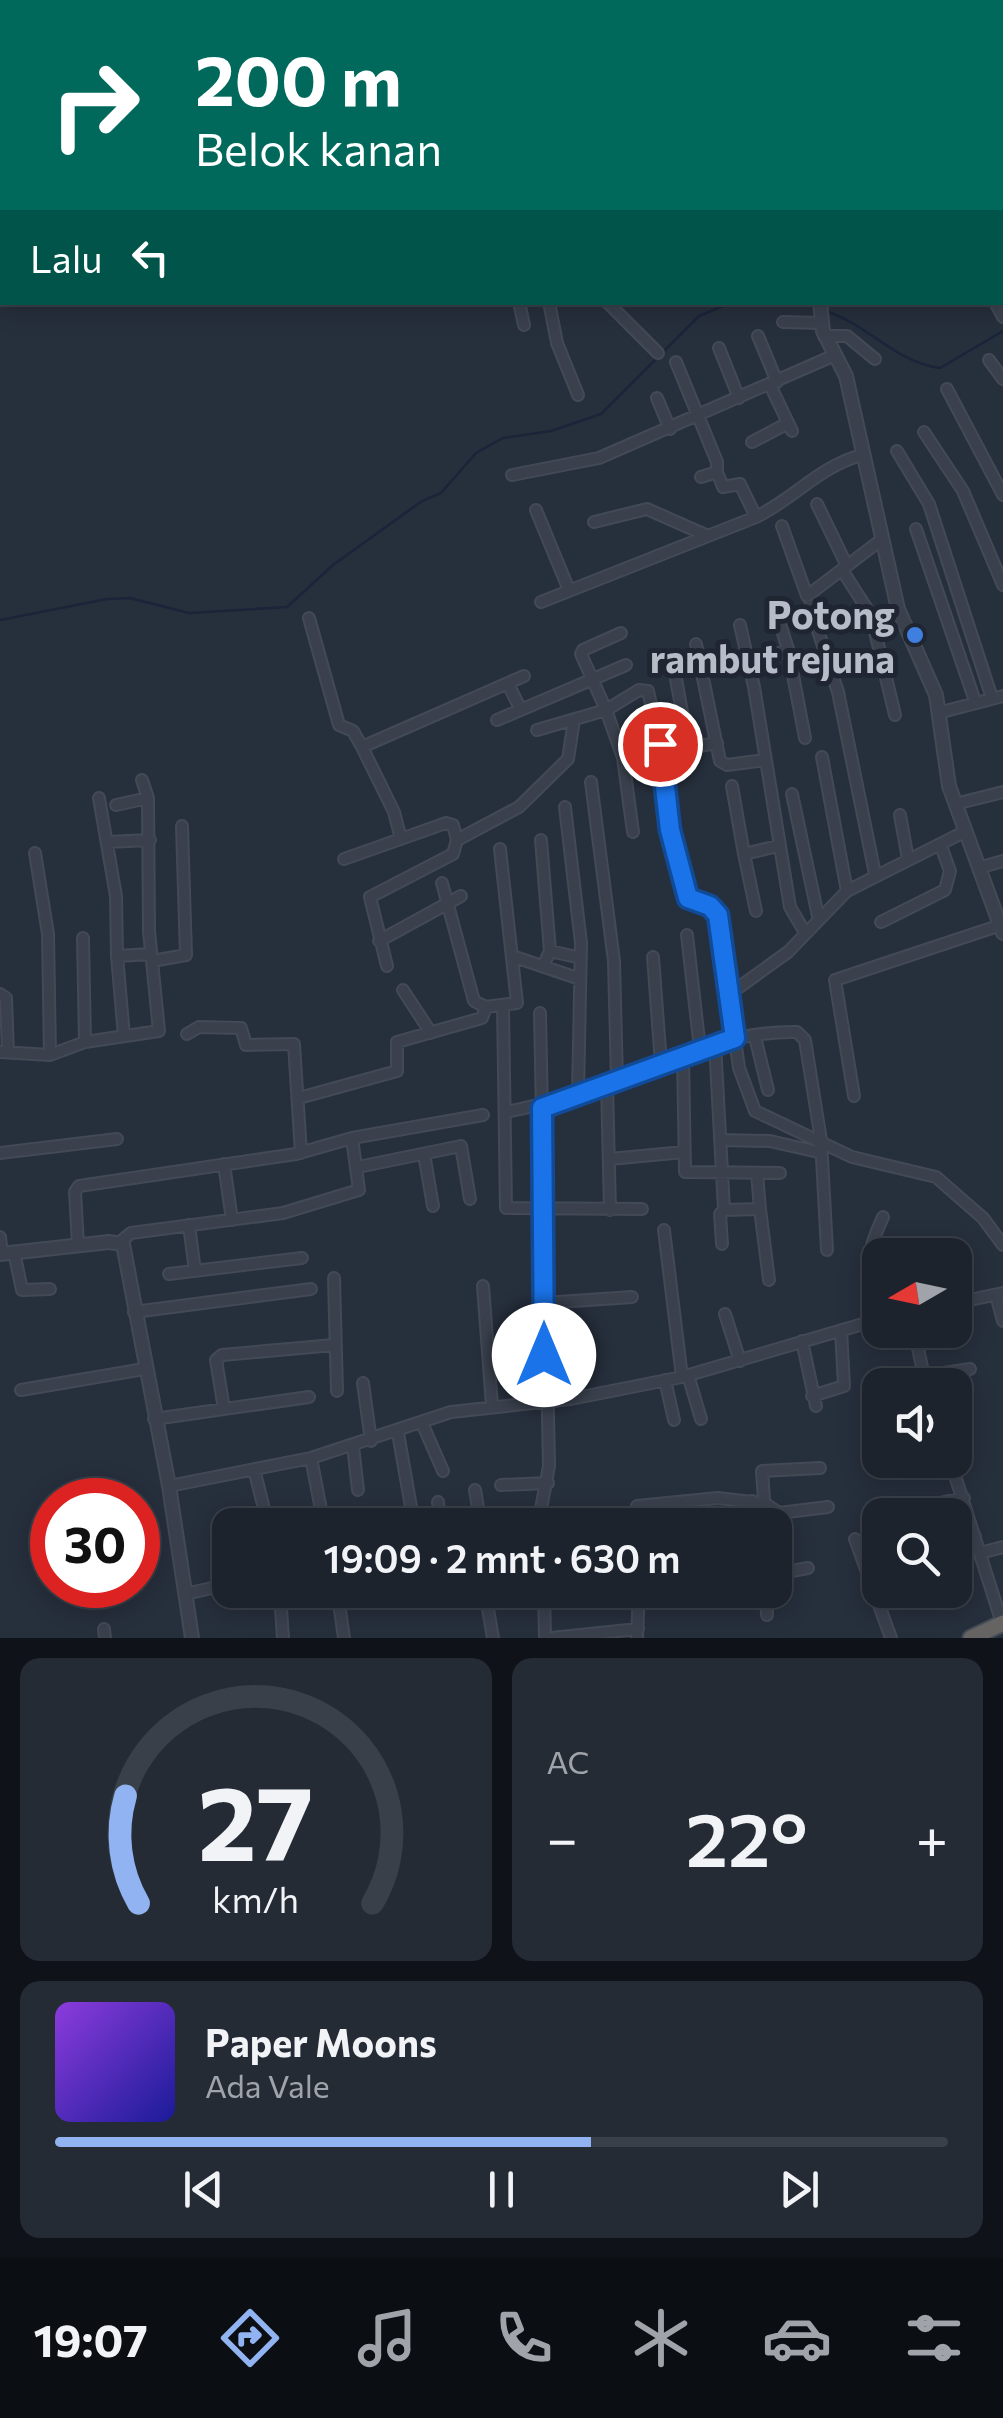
<!DOCTYPE html>
<html lang="id">
<meta charset="utf-8">
<style>
body{margin:0;font-family:Commissioner,sans-serif;background:#252b35;color:#f1f3f6;height:100vh;display:flex;flex-direction:column;font-size:38px;white-space:nowrap}
*{box-sizing:border-box;margin:0}
p{font-size:32px;color:#a0a4aa}
.icon{flex:none;width:55px;height:55px;fill:none;stroke:currentColor;stroke-width:2;stroke-linecap:round;stroke-linejoin:round}
.map{position:relative;height:1638px;overflow:hidden}
.panel{display:flex;flex-direction:column;gap:20px;padding:20px;background:#0f1319;flex:1}
.panel>*{flex:none}
.banner{position:absolute;left:0px;top:0px;width:1005px;height:305px;box-shadow:0 5px 25px #0003,0 0 0 2px #3a4049;background:#00695c;color:#fff;overflow:hidden}
.needle{width:65px;rotate:261deg}
.fabs{position:absolute;left:862px;top:1238px;display:grid;gap:20px}
.fabs a{display:grid;place-items:center;width:110px;height:110px;border-radius:20px;background:#1c232d;box-shadow:0 5px 25px #0003,0 0 0 2px #3a4049;font-size:50px}
.speed{position:absolute;left:30px;top:1478px;display:flex;gap:20px;font-size:50px;font-weight:700;text-align:center}
.speed>*{display:grid;place-content:center;width:130px;height:130px;border-radius:50%;background:#1c232d;box-shadow:0 5px 25px #0003,0 0 0 2px #3a4049;line-height:1}
.speed .limit{border:15px solid #d22;background:#fff;color:#111}
.pin{position:absolute;display:grid;place-items:center;width:85px;height:85px;color:#fff;margin:-42px;border:5px solid #fff;border-radius:50%;box-shadow:0 2px 10px #0007}
.me{position:absolute;width:110px;margin:-55px;rotate:0deg;stroke-linejoin:round;filter:drop-shadow(0 0 8px #0008)}
.turn{display:flex;align-items:center;gap:35px;height:210px;padding:0 30px;font-size:45px}
.turn .icon{width:130px;height:130px;stroke-width:2.5}
.turn b{display:block;font-size:70px;line-height:85px}
.then{display:flex;align-items:center;height:95px;padding:0 30px;background:#0003;gap:20px;font-size:38px}
.big{font-size:75px;font-weight:600;line-height:1.1}
.panel .card{flex:1;display:flex;flex-direction:column;justify-content:center;gap:15px;min-width:0;padding:0 35px;border-radius:20px;background:#252b35}
.panel .dial{align-items:center;gap:0}
.dial svg{height:260px;overflow:visible;fill:none;stroke:#3a4049;stroke-width:7;stroke-linecap:round;text-anchor:middle}
.dial text{fill:#f1f3f6;stroke:none}
.song{display:flex;align-items:center;gap:30px}
.cover{width:120px;height:120px;border-radius:15px;background:linear-gradient(135deg,hsl(270 70% 55%),hsl(240 70% 35%))}
.played{height:10px;border-radius:5px;background:linear-gradient(90deg,#92b3f1 60%,#3a4049 60%)}
.keys{display:flex;justify-content:space-around;direction:ltr}
.heat{display:flex;justify-content:space-between;align-items:center;font-size:55px;direction:ltr}
.panel .tiles{flex:1;display:grid;gap:20px;grid-template-columns:1fr 1fr}
.card:last-child{grid-column:span 2}
.trip{position:absolute;left:212px;top:1508px;width:580px;height:100px;border-radius:20px;background:#1c232d;box-shadow:0 5px 25px #0003,0 0 0 2px #3a4049;font-weight:600;line-height:100px;text-align:center}
.menu{display:flex;height:160px;justify-content:space-around;align-items:center;background:#0b0e12;color:#a0a4aa}
.menu .icon{width:70px;height:70px}
.menu .selected{color:#92b3f1}
.menu b{font-size:45px;color:#f1f3f6}
.map>svg:first-child{display:block}
.lines{fill:none;stroke-linecap:round;stroke-linejoin:round}
.stream{stroke:#1a253a;stroke-width:2.5}
.minor-casing{stroke:#434a56;stroke-width:14}
.tertiary-casing{stroke:#434a56;stroke-width:16}
.trunk-casing{stroke:#454c58;stroke-width:19}
.minor{stroke:#3a414d;stroke-width:10}
.tertiary{stroke:#3a414d;stroke-width:12}
.trunk{stroke:#656462;stroke-width:15}
.route-casing{stroke:#114b97;stroke-width:25}
.route{stroke:#1a73e8;stroke-width:18}
.shop-dot{fill:#3f7fe0;stroke:#1f2632;stroke-width:4}
.labels{text-anchor:middle;dominant-baseline:central;stroke-width:10;stroke-linejoin:round;paint-order:stroke}
.poi-label{font-size:38px;font-weight:bold;fill:#b6bcc8;stroke:#1f2632;text-anchor:end}
</style>
<div class="map">
<svg width="1003" height="1638" viewBox="0 0 1003 1638">
<rect width="100%" height="100%" fill="#262f3c"/>
<g class="lines">
<path class="stream" d="M 413,0 L 414,2
M 121,2 L 127,0
M 803,302 L 816,308
M 828,312 C 870,326 895,362 940,368 L 1003,331
M 0,620 L 107,599 L 130,598 L 189,613 L 287,607 L 333,565 L 422,501 L 441,493 L 476,453 L 503,438 L 551,431 L 601,414 L 699,316 L 725,305 L 752,302"/>
<g class="minor-casing">
<path id="minor" d="M 338,0 L 339,2
M 494,0 L 495,2
M 523,0 L 523,2
M 634,0 L 635,2
M 723,0 L 724,2
M 806,0 L 806,2
M 824,0 L 825,2
M 851,0 L 852,2
M 909,0 L 910,2
M 941,0 L 942,2
M 132,2 L 139,0
M 468,2 L 477,0
M 0,48 L 2,47
M 1002,199 L 1003,199
M 1002,232 L 1003,233
M 0,293 L 2,293
M 519,302 L 524,325
M 549,302 L 557,343 L 578,395
M 607,302 L 658,353
M 995,302 L 1003,317
M 783,322 L 821,323
M 758,336 L 777,382
M 824,336 L 847,336 L 875,359
M 719,348 L 739,398
M 989,360 L 1003,379
M 676,362 L 717,462 L 717,472
M 770,385 L 792,431
M 947,389 L 1003,495
M 657,398 L 670,429
M 924,432 L 963,491 L 1003,585
M 752,442 L 788,423
M 897,451 L 929,504 L 992,698
M 512,475 L 599,458 L 835,355
M 701,477 L 717,472 L 723,487 L 740,484 L 756,517
M 817,504 L 847,566
M 536,510 L 569,590
M 594,522 L 647,509 L 708,536
M 782,526 L 807,596 L 881,540
M 916,529 L 975,701
M 842,570 L 871,615 L 895,715
M 541,602 L 756,517 C 795,498 820,466 862,455
M 810,606 L 838,692 L 875,874
M 309,618 L 339,725 L 353,731 L 362,747
M 779,621 L 788,649
M 740,625 L 754,687 L 790,907 L 804,931
M 621,633 L 583,650 L 581,654 L 606,710 L 639,690 L 648,691 L 660,744
M 696,644 L 720,761 L 727,765 L 765,760
M 673,662 L 687,740 L 693,747 L 717,743
M 751,666 L 788,649 L 805,738
M 508,684 L 520,708
M 938,713 L 1003,696
M 497,720 L 626,665
M 537,730 L 606,710 L 623,758 L 660,744 L 670,830 L 688,898 L 710,905 L 718,915 L 739,1068 L 755,1111 L 852,1157 L 936,1177 L 983,1218 L 1003,1245
M 822,757 L 847,891
M 623,758 L 633,832
M 591,782 L 614,961 L 617,1080
M 732,786 L 744,854
M 792,794 L 818,916
M 99,798 L 116,896 L 117,956 L 151,954
M 955,804 L 1003,792
M 116,805 L 148,798
M 565,807 L 581,943 L 578,1094
M 900,815 L 908,859
M 401,839 L 394,812 L 362,747 L 524,676
M 457,840 L 519,807 L 568,759 L 574,720
M 541,840 L 550,951 L 543,966
M 107,842 L 150,840
M 35,853 L 48,934 L 50,1055
M 344,859 L 446,823 L 453,825 L 457,840 L 453,854 L 370,897 L 387,966
M 978,868 L 1003,861
M 442,883 L 474,1001 L 486,1007
M 756,911 L 744,854 L 778,846
M 881,922 L 945,890 L 950,871 L 941,846
M 687,935 L 700,1049
M 83,938 L 85,1042
M 379,941 L 461,896
M 550,951 L 581,958
M 117,956 L 124,1036
M 515,957 L 580,979
M 653,957 L 661,1063
M 152,961 L 186,955 L 182,826
M 403,990 L 431,1033
M 731,993 L 788,952 L 847,891 L 964,832
M 0,994 L 6,998 L 8,1052
M 503,1005 L 506,1208 L 642,1209
M 187,1034 L 199,1027 L 241,1028 L 246,1045 L 294,1044 L 301,1153
M 755,1037 L 768,1090
M 715,1043 L 724,1210 L 760,1209 L 769,1280
M 0,1052 L 50,1055 L 85,1042 L 159,1031 L 149,931 L 148,798 L 142,780
M 683,1055 L 685,1172 L 780,1173
M 607,1084 L 610,1210
M 854,1096 L 835,980 L 1001,925
M 299,1098 L 397,1071 L 397,1042 L 482,1018 L 486,1007 L 517,1003 L 500,849
M 505,1112 C 604,1096 695,1030 797,1032 L 805,1040 L 821,1140 L 827,1250
M 720,1140 L 770,1141 L 818,1152
M 0,1153 L 117,1139
M 424,1154 L 433,1206
M 610,1159 L 684,1152
M 224,1164 L 232,1220
M 358,1167 L 461,1146 L 470,1199
M 757,1173 L 760,1209
M 189,1225 L 195,1271
M 664,1230 L 682,1377
M 0,1237 L 2,1254
M 120,1242 L 131,1233 L 283,1213 L 359,1190 L 352,1138
M 78,1244 L 75,1192 L 79,1186 L 296,1154 L 352,1138 L 483,1115
M 722,1244 L 720,1214 L 724,1210
M 14,1252 L 22,1290 L 50,1289
M 169,1274 L 302,1258
M 334,1278 L 337,1391
M 483,1286 L 492,1406
M 996,1295 L 1003,1321
M 544,1303 L 632,1297
M 955,1303 L 1003,1293
M 134,1312 L 311,1289
M 725,1314 L 740,1361
M 871,1321 C 864,1276 864,1257 883,1217
M 914,1330 L 926,1385
M 802,1341 L 816,1406
M 688,1375 L 701,1419
M 924,1376 L 970,1369
M 665,1380 L 674,1420
M 363,1383 L 371,1441
M 21,1390 L 144,1369
M 812,1396 L 844,1386 L 841,1330
M 224,1409 L 216,1360 L 222,1355 L 334,1345
M 154,1419 L 309,1397
M 422,1423 L 443,1471
M 398,1433 L 411,1507
M 353,1446 L 358,1490
M 311,1458 L 324,1525
M 950,1460 L 1003,1626
M 254,1469 L 268,1525
M 501,1485 L 548,1483
M 169,1486 L 311,1458 L 451,1412 L 571,1399 L 682,1377 L 880,1319
M 475,1490 L 481,1525
M 438,1502 L 441,1525
M 763,1502 L 779,1513 L 828,1507
M 894,1512 L 964,1498
M 538,1525 L 549,1466 L 540,1013
M 636,1525 L 637,1506 L 718,1498 L 760,1503 L 764,1500 L 762,1471 L 820,1468
M 749,1525 L 752,1501
M 855,1539 L 891,1638
M 955,1541 L 975,1536
M 980,1553 L 1003,1547
M 775,1574 L 808,1568
M 544,1590 L 545,1638
M 766,1590 L 767,1615
M 185,1594 L 230,1584
M 339,1603 L 344,1638
M 281,1609 L 283,1638
M 488,1609 L 493,1638
M 104,1629 L 105,1638
M 551,1638 L 638,1629
M 637,1638 L 639,1590"/>
</g>
<g class="tertiary-casing">
<path id="tertiary" d="M 767,0 L 767,2
M 820,302 L 823,331 L 846,376 L 898,609 L 936,695 L 949,786 L 1003,933
M 0,1254 L 109,1242 L 123,1244 L 169,1486 L 192,1638"/>
</g>
<g class="trunk-casing">
<path id="trunk" d="M 971,1638 L 1003,1623"/>
</g>
<use href="#minor" class="minor"/>
<use href="#tertiary" class="tertiary"/>
<use href="#trunk" class="trunk"/>
</g>
<g class="lines">
<g class="route-casing">
<path id="route" d="M 544,1355 L 542,1108 L 735,1038 L 718,915 L 710,906 L 688,898 L 670,830 L 660,744"/>
</g>
<use href="#route" class="route"/>
</g>
<circle class="shop-dot" cx="915" cy="635" r="10"/>
<g class="labels">
<g class="poi-label">
<text x="895" y="613">Potong<tspan x="895" dy="44">rambut rejuna</tspan></text>
</g>
</g>
</svg>
<div class="fabs">
<a><svg class="needle" viewBox="-14 -14 28 28"><path d="M0-13l5 13h-10z" fill="#e53935"/><path d="M0 13l5-13h-10z" fill="#a0a4aa"/></svg></a>
<a><svg class="icon" aria-label="sound" viewBox="0 0 24 24"><path d="M4 9h4l5-4v14l-5-4H4zM17 9q2 3 0 6"/></svg></a>
<a><svg class="icon" aria-label="search" viewBox="0 0 24 24"><circle cx="10" cy="10" r="6"/><path d="M15 15l6 6"/></svg></a>
</div>
<div class="speed"><div class="limit">30</div></div>
<div class="pin" style="left:660px;top:744px;background:#d93025"><svg class="icon" aria-label="arrive" viewBox="0 0 24 24"><path d="M6 21V4h12l-3 4 3 4H6"/></svg></div>
<svg class="me" style="left:544px;top:1355px" viewBox="-20 -20 40 40"><circle r="19" fill="#fff"/><path d="M0-13L10 11 0 6-10 11z" fill="#1a73e8"/></svg>
<div class="trip">19:09 · 2 mnt · 630 m</div>
<div class="banner">
<div class="turn"><svg class="icon" aria-label="right" viewBox="0 0 24 24"><path d="M7 20v-9h11M14 6l5 5-5 5"/></svg><div><b>200 m</b>Belok kanan</div></div>
<div class="then">Lalu<svg class="icon" aria-label="left" viewBox="0 0 24 24"><path d="M17 20v-9H6M10 6l-5 5 5 5"/></svg></div>
</div>
</div>
<section class="panel">
<div class="tiles">
<div class="card dial"><svg viewBox="0 0 100 80">
<path d="M14 69A42 42 0 1 1 86 69"/>
<path d="M14 69A42 42 0 0 1 10 36" stroke="#92b3f1"/>
<text x="50" y="56" font-size="32" font-weight="700">27</text>
<text x="50" y="72" font-size="11">km/h</text>
</svg></div>
<div class="card"><p>AC</p>
<div class="heat"><a>−</a><b class="big">22°</b><a>+</a></div>
</div>
<div class="card">
<div class="song"><i class="cover"></i><div><b>Paper Moons</b><p>Ada Vale</p></div></div>
<div class="played"></div>
<div class="keys"><svg class="icon" aria-label="previous" viewBox="0 0 24 24"><path d="M18 5L8 12l10 7zM5 5v14"/></svg><svg class="icon" aria-label="pause" viewBox="0 0 24 24"><path d="M8 5v14M16 5v14"/></svg><svg class="icon" aria-label="next" viewBox="0 0 24 24"><path d="M6 5l10 7-10 7zM19 5v14"/></svg></div>
</div>
</div>
</section>
<nav class="menu">
<b>19:07</b>
<svg class="icon selected" aria-label="directions" viewBox="0 0 24 24"><path d="M12 3l9 9-9 9-9-9zM9 14v-3h6M13 9l2 2-2 2"/></svg>
<svg class="icon" aria-label="music" viewBox="0 0 24 24"><path d="M9 18V5l10-2v13"/><circle cx="6" cy="18" r="3"/><circle cx="16" cy="16" r="3"/></svg>
<svg class="icon" aria-label="phone" viewBox="0 0 24 24"><path d="M5 4h4l2 5-3 2q2 4 5 5l2-3 5 2v4C11 20 4 13 5 4z"/></svg>
<svg class="icon" aria-label="climate" viewBox="0 0 24 24"><path d="M12 3v18M4 7l16 10M4 17L20 7"/></svg>
<svg class="icon" aria-label="car" viewBox="0 0 24 24"><path d="M5 17H2v-5l4-1 3-4h7l3 4 3 1v5h-3M9 17h6M6 11h13"/><circle cx="7" cy="17" r="2"/><circle cx="17" cy="17" r="2"/></svg>
<svg class="icon" aria-label="filters" viewBox="0 0 24 24"><path d="M4 7h16M4 17h16"/><circle cx="9" cy="7" r="2"/><circle cx="15" cy="17" r="2"/></svg>
</nav>
